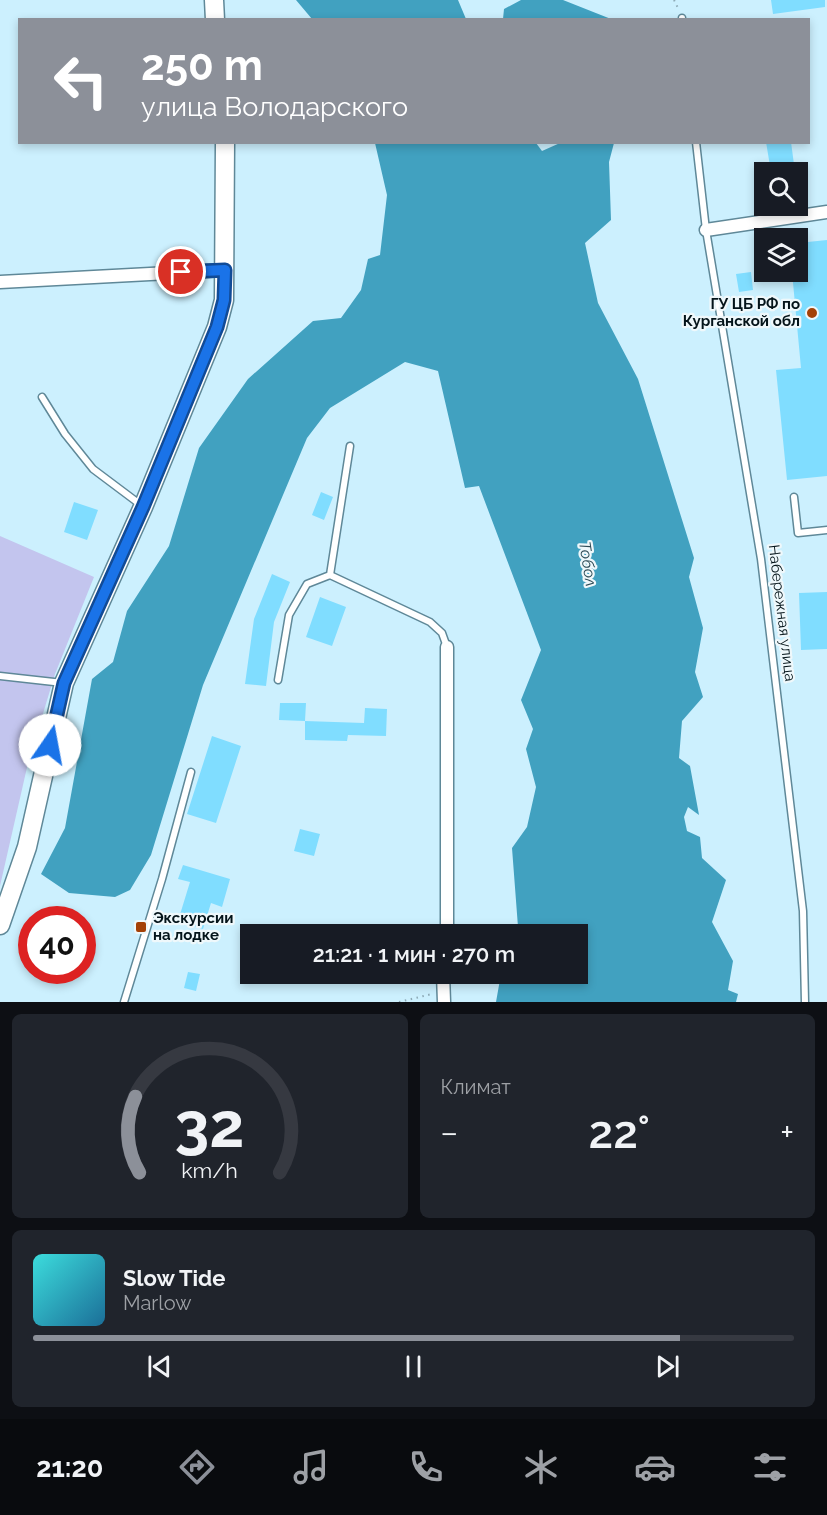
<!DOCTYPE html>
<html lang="ru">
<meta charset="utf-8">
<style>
body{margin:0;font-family:Raleway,sans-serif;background:#20242c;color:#f1f3f6;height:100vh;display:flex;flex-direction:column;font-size:22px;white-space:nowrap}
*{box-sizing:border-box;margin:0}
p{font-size:20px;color:#9ea1a6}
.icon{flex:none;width:33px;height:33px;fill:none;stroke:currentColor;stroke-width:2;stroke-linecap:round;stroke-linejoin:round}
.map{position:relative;height:1002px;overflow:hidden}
.drawer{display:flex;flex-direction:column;gap:12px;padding:12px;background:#0d0f14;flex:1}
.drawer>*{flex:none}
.hud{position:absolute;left:18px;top:18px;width:792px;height:126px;border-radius:0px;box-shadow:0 3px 9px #0003;background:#8c9099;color:#fff;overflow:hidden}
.buttons{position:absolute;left:754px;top:162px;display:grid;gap:12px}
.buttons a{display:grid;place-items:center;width:54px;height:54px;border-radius:0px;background:#171b24;box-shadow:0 3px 9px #0003;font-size:30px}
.speed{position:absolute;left:18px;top:906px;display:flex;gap:12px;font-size:30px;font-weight:700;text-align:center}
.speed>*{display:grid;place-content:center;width:78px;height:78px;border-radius:50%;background:#171b24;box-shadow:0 3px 9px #0003;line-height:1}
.speed .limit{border:9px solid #d22;background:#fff;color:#111}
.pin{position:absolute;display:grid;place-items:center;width:51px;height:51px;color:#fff;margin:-26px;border:3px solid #fff;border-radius:50%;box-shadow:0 2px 6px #0007}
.me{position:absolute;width:66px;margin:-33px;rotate:12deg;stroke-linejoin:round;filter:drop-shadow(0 0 4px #0008)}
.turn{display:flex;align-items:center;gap:21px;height:126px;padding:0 24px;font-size:27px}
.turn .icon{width:78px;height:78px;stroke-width:2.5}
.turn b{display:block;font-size:42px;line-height:51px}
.big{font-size:45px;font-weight:600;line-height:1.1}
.drawer .tile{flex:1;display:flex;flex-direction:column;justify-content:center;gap:9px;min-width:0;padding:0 21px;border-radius:9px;background:#20242c}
.drawer .dial{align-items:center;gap:0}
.dial svg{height:156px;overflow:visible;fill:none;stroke:#363941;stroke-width:7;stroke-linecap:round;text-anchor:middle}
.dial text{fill:#f1f3f6;stroke:none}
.song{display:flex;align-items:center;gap:18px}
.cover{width:72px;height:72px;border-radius:9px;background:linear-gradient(135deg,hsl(180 70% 55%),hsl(200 70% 35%))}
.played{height:6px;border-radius:3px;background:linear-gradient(90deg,#8c9099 85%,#363941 85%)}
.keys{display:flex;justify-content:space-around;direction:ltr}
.heat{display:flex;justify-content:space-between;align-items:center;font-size:33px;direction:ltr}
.drawer .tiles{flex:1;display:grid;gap:12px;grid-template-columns:1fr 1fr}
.tile:last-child{grid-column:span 2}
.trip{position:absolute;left:240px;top:924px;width:348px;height:60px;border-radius:0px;background:#171b24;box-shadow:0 3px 9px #0003;font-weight:600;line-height:60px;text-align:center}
.dock{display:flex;height:96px;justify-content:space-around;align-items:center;background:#090b0e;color:#9ea1a6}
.dock .icon{width:42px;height:42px}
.dock .active{color:#8c9099}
.dock b{font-size:27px;color:#f1f3f6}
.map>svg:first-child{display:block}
.green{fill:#c3c5ee}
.water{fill:#41a1c0}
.building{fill:#80ddff}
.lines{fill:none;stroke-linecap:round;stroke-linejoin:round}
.lane-casing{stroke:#5f8898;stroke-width:9}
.street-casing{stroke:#5f8898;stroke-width:15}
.secondary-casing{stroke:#5f8898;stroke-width:21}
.path{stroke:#8daab6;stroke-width:2;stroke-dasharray:1.5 4.5;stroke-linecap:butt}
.lane{stroke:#fff;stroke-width:6}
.street{stroke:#fff;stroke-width:12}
.secondary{stroke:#fff;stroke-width:18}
.route-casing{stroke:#114b97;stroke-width:15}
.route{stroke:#1a73e8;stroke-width:10}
.poi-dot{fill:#a44107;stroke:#eff8fb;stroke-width:2}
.labels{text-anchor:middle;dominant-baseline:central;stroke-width:4.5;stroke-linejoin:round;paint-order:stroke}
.poi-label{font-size:15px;font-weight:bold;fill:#04141a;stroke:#eff8fb;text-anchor:end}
.street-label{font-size:15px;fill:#04141a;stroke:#eff8fb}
.water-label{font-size:16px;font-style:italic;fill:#2d4a55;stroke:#eff8fb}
</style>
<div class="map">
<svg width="827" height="1002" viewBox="0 0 827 1002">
<rect width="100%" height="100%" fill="#ccf0fe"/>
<path class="green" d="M 0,536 L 94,577 L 55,674 L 28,763 L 0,886 Z"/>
<path class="water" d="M 296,0 L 458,0 L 466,19 L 312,19 Z
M 521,0 L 563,0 L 611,19 L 503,19 L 504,9 Z
M 375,143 L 536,143 L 542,151 L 560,143 L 614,143 L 609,162 L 611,220 L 585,243 L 598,303 L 638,379 L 694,558 L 689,577 L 703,628 L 695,672 L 703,697 L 682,721 L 679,758 L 690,766 L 699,815 L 688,807 L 684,817 L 687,831 L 700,837 L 702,858 L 726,880 L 712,922 L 733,961 L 728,990 L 738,994 L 736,1002 L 496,1002 L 501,974 L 578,974 L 578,934 L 513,934 L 518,927 L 512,848 L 527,827 L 536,787 L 526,749 L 533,729 L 521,700 L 541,650 L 479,486 L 465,488 L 438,371 L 405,362 L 330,408 L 307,438 L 203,685 L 151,855 L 130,890 L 115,897 L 69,893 L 41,874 L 65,828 L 92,679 L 113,662 L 127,611 L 169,546 L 199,448 L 248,379 L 313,321 L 341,318 L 361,290 L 368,259 L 380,255 L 387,195 Z"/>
<path class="building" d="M 771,0 L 825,0 L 825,7 L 773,14 Z
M 766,142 L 791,142 L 795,172 L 771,172 Z
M 827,240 L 827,476 L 787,480 L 776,370 L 801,368 L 792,272 L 798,272 L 798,243 Z
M 751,272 L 753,290 L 739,292 L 736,274 Z
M 321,492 L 333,497 L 324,520 L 312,515 Z
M 74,502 L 98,510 L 87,540 L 64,532 Z
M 272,574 L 290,582 L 274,622 L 266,686 L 245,684 L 254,619 Z
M 827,592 L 827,649 L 801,650 L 799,593 Z
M 320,597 L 346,607 L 332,646 L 306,637 Z
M 280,703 L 306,703 L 305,721 L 279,720 Z
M 365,708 L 387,709 L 386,736 L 348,735 L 347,741 L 305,740 L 305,721 L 364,723 Z
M 212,736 L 241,746 L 216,823 L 187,814 Z
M 300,829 L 320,834 L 314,856 L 294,851 Z
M 183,865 L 230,879 L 222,907 L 211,903 L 203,929 L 178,921 L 190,882 L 178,879 Z
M 188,972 L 200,974 L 196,991 L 184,988 Z"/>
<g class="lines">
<g class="lane-casing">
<path id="lane" d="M 682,18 L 682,20
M 696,142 L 706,230 L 761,559 L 803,911 L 805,1002
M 42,397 L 65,434 L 93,469 L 141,505
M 794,497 L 798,533 L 827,530
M 330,575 L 350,446
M 0,676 L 63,683
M 278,680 L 289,615 L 307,584 L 330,575 L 430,622 L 442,633 L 447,647
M 124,1002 L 162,879 L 191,772"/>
</g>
<g class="street-casing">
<path id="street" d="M 706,230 L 827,212
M 0,282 L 225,270
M 447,647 L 447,934
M 443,974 L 444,1002"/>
</g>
<g class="secondary-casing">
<path id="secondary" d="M 214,0 L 215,20
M 0,925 L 27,847 L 64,683 L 143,507 L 217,327 L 224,300 L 225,142"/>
</g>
<path class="path" d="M 674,0 L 679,10
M 399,1002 L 432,994"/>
<use href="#lane" class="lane"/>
<use href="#street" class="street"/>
<use href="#secondary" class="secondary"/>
</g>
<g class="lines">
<g class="route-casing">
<path id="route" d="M 50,745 L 64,683 L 143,507 L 217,327 L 224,300 L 225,270 L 181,272"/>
</g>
<use href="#route" class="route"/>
</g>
<g class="poi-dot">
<circle cx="812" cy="313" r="6"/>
<rect x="135" y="921" width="12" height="12" rx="3"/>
</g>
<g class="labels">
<g class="poi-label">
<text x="800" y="304">ГУ ЦБ РФ по<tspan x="800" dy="17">Курганской обл</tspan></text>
<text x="153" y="918" text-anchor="start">Экскурсии<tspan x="153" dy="17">на лодке</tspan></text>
</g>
<g class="street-label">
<text transform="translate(782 613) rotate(83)">Набережная улица</text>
</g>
<g class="water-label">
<text transform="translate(588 564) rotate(81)">Тобол</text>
</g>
</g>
</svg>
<div class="buttons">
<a><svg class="icon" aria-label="search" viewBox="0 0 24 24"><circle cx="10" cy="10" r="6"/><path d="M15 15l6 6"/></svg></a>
<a><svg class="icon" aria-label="layers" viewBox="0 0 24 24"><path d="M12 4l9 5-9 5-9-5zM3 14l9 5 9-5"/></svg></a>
</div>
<div class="speed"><div class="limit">40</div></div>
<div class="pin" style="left:181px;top:272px;background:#d93025"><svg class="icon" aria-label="arrive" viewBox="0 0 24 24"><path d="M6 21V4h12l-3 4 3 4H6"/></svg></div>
<svg class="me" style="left:50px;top:745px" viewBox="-20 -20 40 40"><circle r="19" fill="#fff"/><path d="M0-13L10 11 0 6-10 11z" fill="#1a73e8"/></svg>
<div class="trip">21:21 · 1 мин · 270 m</div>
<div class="hud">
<div class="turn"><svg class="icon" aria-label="left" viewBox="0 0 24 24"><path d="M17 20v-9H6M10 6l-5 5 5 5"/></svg><div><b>250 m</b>улица Володарского</div></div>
</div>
</div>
<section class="drawer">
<div class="tiles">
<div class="tile dial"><svg viewBox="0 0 100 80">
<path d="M14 69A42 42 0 1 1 86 69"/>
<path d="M14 69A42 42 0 0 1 12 30" stroke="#8c9099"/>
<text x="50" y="56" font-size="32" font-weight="700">32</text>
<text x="50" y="72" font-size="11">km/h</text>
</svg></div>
<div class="tile"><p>Климат</p>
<div class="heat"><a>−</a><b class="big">22°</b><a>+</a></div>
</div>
<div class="tile">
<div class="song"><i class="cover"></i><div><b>Slow Tide</b><p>Marlow</p></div></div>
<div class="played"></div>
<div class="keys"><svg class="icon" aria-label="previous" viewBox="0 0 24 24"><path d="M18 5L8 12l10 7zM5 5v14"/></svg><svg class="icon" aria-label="pause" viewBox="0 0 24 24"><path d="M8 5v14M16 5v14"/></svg><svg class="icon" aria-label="next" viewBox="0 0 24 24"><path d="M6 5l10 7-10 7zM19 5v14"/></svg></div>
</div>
</div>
</section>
<nav class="dock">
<b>21:20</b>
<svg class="icon active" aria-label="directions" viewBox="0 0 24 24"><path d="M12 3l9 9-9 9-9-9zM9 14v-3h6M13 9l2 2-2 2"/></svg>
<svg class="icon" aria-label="music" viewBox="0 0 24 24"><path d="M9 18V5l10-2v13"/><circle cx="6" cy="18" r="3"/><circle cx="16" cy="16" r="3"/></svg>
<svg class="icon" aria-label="phone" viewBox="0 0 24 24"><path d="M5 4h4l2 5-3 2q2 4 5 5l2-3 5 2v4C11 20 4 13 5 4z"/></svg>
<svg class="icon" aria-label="climate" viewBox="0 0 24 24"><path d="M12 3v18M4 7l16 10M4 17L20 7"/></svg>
<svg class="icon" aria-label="car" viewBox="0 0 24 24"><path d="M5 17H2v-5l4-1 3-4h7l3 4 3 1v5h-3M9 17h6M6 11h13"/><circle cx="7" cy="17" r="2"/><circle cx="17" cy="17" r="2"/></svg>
<svg class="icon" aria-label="filters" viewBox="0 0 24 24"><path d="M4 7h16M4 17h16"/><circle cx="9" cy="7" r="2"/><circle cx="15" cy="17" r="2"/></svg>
</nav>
